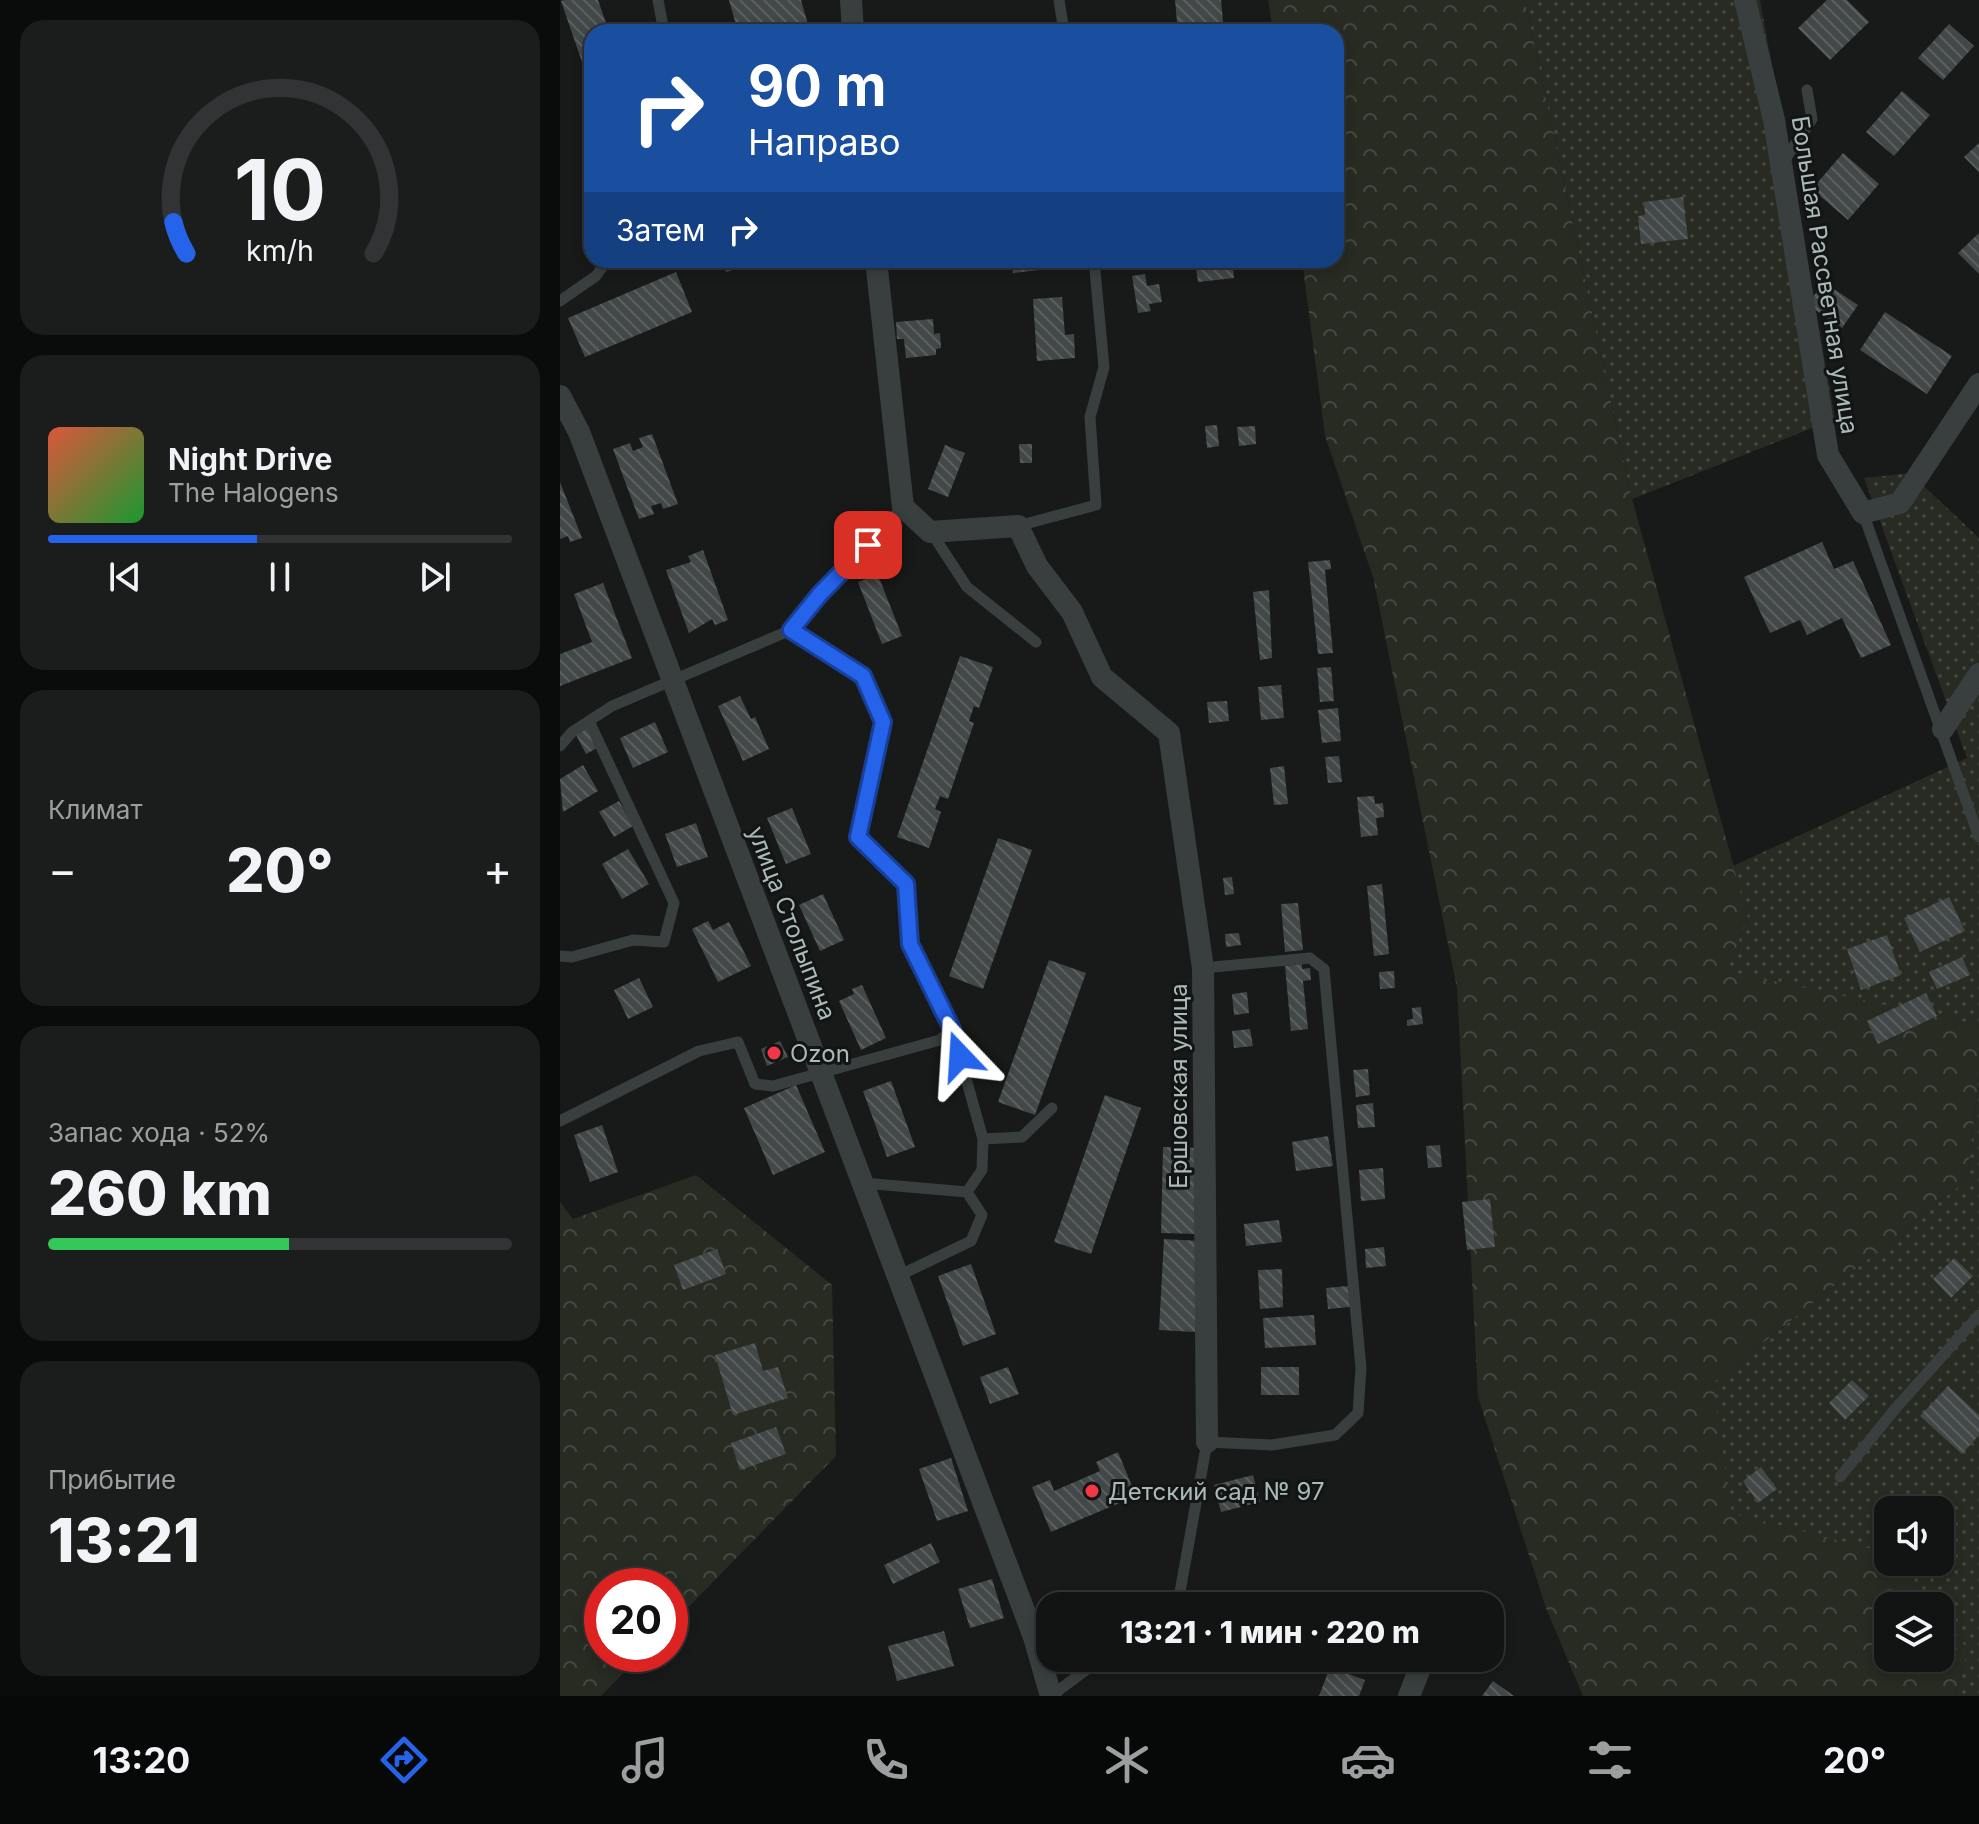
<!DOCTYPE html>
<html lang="ru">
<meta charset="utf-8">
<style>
body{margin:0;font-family:Inter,sans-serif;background:#1b1d1d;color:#f1f3f6;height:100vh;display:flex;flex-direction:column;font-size:30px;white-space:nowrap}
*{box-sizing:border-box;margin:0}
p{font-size:26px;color:#9c9ea0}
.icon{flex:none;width:44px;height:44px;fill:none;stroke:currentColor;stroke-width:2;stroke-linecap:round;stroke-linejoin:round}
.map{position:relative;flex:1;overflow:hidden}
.side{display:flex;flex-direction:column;gap:20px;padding:20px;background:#0a0b0b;width:560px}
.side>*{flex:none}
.hud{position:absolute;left:24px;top:24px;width:760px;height:244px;border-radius:24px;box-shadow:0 4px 12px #0003,0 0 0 2px #313334;background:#1a4fa0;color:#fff;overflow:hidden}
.fabs{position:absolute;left:1314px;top:1496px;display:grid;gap:16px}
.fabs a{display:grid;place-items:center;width:80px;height:80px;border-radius:16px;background:#121414;box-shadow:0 4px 12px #0003,0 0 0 2px #313334;font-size:40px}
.speed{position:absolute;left:24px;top:1568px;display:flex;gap:16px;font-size:40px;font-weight:700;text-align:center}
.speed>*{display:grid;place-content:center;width:104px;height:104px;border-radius:50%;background:#121414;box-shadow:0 4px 12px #0003,0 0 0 2px #313334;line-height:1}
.speed .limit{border:12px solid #d22;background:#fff;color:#111}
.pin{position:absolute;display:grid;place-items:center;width:68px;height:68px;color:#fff;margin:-34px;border-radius:16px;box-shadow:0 4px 12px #0006}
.me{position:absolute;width:88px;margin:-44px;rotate:340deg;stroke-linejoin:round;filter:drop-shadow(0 0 6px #0008)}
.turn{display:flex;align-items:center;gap:28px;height:168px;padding:0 32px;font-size:36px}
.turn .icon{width:104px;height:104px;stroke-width:2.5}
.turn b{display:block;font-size:56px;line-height:68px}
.then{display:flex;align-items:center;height:76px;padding:0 32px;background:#0003;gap:16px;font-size:30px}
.big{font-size:60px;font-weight:800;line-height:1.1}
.side .tile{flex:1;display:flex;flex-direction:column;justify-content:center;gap:12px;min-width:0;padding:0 28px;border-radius:24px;background:#1b1d1d}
.side .dial{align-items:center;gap:0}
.dial svg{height:208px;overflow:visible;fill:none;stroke:#313334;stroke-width:7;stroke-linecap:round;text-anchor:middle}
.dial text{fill:#f1f3f6;stroke:none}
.song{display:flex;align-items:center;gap:24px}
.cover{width:96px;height:96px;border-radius:12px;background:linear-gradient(135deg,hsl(10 70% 55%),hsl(130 70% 35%))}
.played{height:8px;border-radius:4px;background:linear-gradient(90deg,#2563eb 45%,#313334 45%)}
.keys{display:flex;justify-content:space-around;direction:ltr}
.heat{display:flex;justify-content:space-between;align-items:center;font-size:44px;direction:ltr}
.charge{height:12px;border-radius:6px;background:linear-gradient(90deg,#34c759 52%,#313334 0)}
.trip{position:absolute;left:476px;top:1592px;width:468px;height:80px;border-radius:24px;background:#121414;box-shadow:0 4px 12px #0003,0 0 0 2px #313334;font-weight:800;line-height:80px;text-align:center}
.tabs{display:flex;height:128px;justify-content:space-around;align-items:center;background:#070808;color:#9c9ea0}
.tabs .icon{width:56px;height:56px}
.tabs .on{color:#2563eb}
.tabs b{font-size:36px;color:#f1f3f6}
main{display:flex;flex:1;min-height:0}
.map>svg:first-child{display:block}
.forest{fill:url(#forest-crowns)}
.garden{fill:url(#garden-dots)}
.building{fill:url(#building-back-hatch)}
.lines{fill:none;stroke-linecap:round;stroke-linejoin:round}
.lane{stroke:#393f3f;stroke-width:11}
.street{stroke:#393f3f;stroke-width:22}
.route-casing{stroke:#184099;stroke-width:20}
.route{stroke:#2563eb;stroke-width:14}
.poi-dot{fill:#f43747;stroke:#131515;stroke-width:3}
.labels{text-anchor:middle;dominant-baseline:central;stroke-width:6;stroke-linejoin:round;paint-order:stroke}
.street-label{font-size:24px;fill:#aabab9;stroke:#131515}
.poi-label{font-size:24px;fill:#aabab9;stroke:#131515;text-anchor:start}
</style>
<main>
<section class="side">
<div class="tile dial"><svg viewBox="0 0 100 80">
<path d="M14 69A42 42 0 1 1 86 69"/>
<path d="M14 69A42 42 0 0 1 9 57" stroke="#2563eb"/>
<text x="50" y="56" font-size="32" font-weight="700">10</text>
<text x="50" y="72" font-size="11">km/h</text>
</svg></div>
<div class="tile">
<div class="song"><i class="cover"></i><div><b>Night Drive</b><p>The Halogens</p></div></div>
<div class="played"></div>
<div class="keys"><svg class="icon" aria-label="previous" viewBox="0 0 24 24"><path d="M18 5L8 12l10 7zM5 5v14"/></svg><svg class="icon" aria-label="pause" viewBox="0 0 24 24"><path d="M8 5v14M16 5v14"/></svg><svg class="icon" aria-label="next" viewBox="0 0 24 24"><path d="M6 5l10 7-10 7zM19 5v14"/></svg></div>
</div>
<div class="tile"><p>Климат</p>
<div class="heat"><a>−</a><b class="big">20°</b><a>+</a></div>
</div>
<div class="tile"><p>Запас хода · 52%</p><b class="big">260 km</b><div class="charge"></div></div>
<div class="tile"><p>Прибытие</p><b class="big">13:21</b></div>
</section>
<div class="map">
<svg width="1419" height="1696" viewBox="0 0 1419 1696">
<defs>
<pattern id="forest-crowns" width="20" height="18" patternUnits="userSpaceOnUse" patternTransform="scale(2)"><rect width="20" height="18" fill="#282b22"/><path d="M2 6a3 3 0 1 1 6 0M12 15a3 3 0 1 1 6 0" fill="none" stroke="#444840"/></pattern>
<pattern id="garden-dots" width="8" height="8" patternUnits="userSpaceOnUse" patternTransform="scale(2)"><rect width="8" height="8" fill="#282b22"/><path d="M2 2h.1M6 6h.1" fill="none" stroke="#444840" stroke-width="1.8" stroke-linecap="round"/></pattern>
<pattern id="building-back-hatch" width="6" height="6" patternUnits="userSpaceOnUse" patternTransform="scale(2)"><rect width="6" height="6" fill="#424747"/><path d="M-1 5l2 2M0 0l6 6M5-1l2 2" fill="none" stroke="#5b5f5f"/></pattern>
</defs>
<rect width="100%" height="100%" fill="#181a1a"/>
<path class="forest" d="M 708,0 L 965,0 L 1072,499 L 1188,918 L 1168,970 L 1419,1025 L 1419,1076 L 1407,1180 L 1153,1383 L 1328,1553 L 1328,1562 L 1340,1562 L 1374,1606 L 1328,1606 L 1328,1658 L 1380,1658 L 1380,1613 L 1408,1650 L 1395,1696 L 1023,1696 L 986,1608 L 918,1397 L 897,988 L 813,577 L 765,436 L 742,260 L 776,260 L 776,32 L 713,32 Z
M 136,1175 L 272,1285 L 276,1456 L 110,1626 L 110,1586 L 42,1586 L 42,1654 L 82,1654 L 41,1696 L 0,1696 L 0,1202 L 13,1219 Z"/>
<path class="garden" d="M 965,0 L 1200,0 L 1275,419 L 1072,499 Z
M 1350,473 L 1419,538 L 1419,1025 L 1167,971 L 1188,918 L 1173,866 L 1407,758 L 1304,478 Z
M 1419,1076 L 1419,1696 L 1395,1696 L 1408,1650 L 1380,1613 L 1380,1606 L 1374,1606 L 1340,1562 L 1380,1562 L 1380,1510 L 1328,1510 L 1328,1553 L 1172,1513 L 1153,1383 L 1407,1180 Z"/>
<path class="building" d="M 4,0 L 38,0 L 49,32 L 32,32 L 32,91 L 1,1 Z
M 169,0 L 241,0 L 250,32 L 207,32 L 204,25 L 178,32 Z
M 615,0 L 661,0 L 664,32 L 618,32 Z
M 1267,0 L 1287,0 L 1309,22 L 1270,60 L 1238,28 Z
M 468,24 L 469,32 L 440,32 L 440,28 Z
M 565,24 L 566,32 L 539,32 L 539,27 Z
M 1389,24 L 1414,46 L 1383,80 L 1358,58 Z
M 1342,91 L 1370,115 L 1334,156 L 1306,132 Z
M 1419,143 L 1419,172 L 1404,157 Z
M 1283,153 L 1319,184 L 1288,220 L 1252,189 Z
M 1123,197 L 1128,239 L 1081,244 L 1078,216 L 1085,215 L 1084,202 Z
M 1419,233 L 1419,274 L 1398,253 Z
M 162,260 L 202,260 L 203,261 L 166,272 Z
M 334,260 L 365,260 L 365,264 L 335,267 Z
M 451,260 L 493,260 L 494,268 L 453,273 Z
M 635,260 L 672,260 L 674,278 L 638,282 Z
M 116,272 L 132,312 L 25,357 L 8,318 Z
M 585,274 L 587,286 L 599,284 L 602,302 L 589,304 L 591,311 L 578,313 L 572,276 Z
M 1263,282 L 1298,305 L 1282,328 L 1248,305 Z
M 502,297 L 505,335 L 514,334 L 515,358 L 477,361 L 473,299 Z
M 1325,312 L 1392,356 L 1367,394 L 1300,350 Z
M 373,319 L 374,334 L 380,333 L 381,348 L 376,349 L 376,355 L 346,358 L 344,339 L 337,339 L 336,322 Z
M 657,425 L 659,446 L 647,448 L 645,426 Z
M 695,426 L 696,444 L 679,446 L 677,427 Z
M 92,434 L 118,504 L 103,509 L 101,503 L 91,506 L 94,514 L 79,519 L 53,449 L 70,443 L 73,451 L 83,447 L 79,438 Z
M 459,444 L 472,444 L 472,463 L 460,463 Z
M 385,445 L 405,453 L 388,497 L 368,489 Z
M 0,482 L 22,538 L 10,542 L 8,536 L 0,539 Z
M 1262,542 L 1274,569 L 1293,561 L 1331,645 L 1301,658 L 1282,618 L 1247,635 L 1240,620 L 1210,633 L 1184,577 Z
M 143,550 L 168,620 L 155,625 L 152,619 L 129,633 L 106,570 L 131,562 L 128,556 Z
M 770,560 L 771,569 L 765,570 L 773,653 L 758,654 L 748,562 Z
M 318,575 L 342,636 L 322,644 L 298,582 Z
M 43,583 L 72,658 L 0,686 L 0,654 L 32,642 L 14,594 Z
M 709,590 L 712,658 L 700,660 L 693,592 Z
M 400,656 L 433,667 L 419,708 L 414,706 L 409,721 L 414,723 L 388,799 L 380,796 L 375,809 L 381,812 L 369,848 L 337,837 Z
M 771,667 L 774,701 L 760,702 L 757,668 Z
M 721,685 L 724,718 L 701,720 L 698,687 Z
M 180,696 L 191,719 L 195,717 L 209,749 L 183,761 L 158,706 Z
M 667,701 L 669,721 L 649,723 L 647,702 Z
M 778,708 L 781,741 L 762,743 L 758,710 Z
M 95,722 L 108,752 L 73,768 L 60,738 Z
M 26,727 L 37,748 L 26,754 L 15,733 Z
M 779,756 L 782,782 L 768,783 L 765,757 Z
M 23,765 L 38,791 L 3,812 L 0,779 Z
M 724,766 L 728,804 L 714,805 L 710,768 Z
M 814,796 L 815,804 L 823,803 L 824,817 L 816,818 L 818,835 L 801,837 L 797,797 Z
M 59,801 L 73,826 L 54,837 L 39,812 Z
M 232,808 L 251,854 L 226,864 L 207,818 Z
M 136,823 L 148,857 L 117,867 L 105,834 Z
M 438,838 L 472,850 L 423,989 L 389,976 Z
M 68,849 L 89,884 L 62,899 L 42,864 Z
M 672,877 L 674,894 L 665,895 L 663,878 Z
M 822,884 L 829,954 L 814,956 L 807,886 Z
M 263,894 L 284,940 L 260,951 L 239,905 Z
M 1389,897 L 1405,931 L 1360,952 L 1344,918 Z
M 738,903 L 743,950 L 725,952 L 721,904 Z
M 148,921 L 153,930 L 169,922 L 191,966 L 158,982 L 132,929 Z
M 679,933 L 681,945 L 666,947 L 665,934 Z
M 1327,935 L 1341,975 L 1301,990 L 1287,949 Z
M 1402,957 L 1410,975 L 1377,989 L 1369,972 Z
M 489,960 L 526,973 L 475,1115 L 438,1102 Z
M 742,964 L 742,969 L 750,968 L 751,980 L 743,981 L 748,1029 L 731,1031 L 725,966 Z
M 834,971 L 835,988 L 820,989 L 819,972 Z
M 79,978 L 93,1007 L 68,1019 L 54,990 Z
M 302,985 L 326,1038 L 301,1050 L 279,1001 L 294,994 L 292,989 Z
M 687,992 L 689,1013 L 674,1015 L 672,994 Z
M 1366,993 L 1377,1016 L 1318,1044 L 1307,1021 Z
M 861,1007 L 863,1024 L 847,1026 L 847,1020 L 853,1019 L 852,1008 Z
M 690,1029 L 693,1046 L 674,1048 L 672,1031 Z
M 220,1041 L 228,1057 L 207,1066 L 201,1049 Z
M 808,1069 L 810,1095 L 796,1097 L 793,1070 Z
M 331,1081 L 355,1147 L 327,1157 L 303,1091 Z
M 236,1085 L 265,1152 L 213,1175 L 184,1108 Z
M 545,1095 L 581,1108 L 531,1254 L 494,1242 Z
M 813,1103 L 815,1127 L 798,1128 L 796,1105 Z
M 42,1125 L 58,1172 L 30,1182 L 14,1135 Z
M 768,1136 L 773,1166 L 736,1171 L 732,1142 Z
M 880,1145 L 882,1167 L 868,1168 L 866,1146 Z
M 603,1147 L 639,1148 L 638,1234 L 601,1233 Z
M 823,1168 L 825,1199 L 801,1201 L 799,1170 Z
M 930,1199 L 935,1247 L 907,1250 L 902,1202 Z
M 719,1220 L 722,1242 L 686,1246 L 684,1224 Z
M 604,1239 L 641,1241 L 635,1332 L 599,1330 Z
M 824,1247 L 826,1266 L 806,1268 L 805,1249 Z
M 157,1249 L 166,1274 L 123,1290 L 114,1265 Z
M 1394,1258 L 1413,1276 L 1391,1298 L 1373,1279 Z
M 411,1264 L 436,1334 L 403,1346 L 378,1276 Z
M 722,1269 L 723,1307 L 700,1309 L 698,1270 Z
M 788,1286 L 790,1307 L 768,1309 L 766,1288 Z
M 754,1315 L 756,1345 L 705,1348 L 703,1318 Z
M 195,1343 L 203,1371 L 218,1367 L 228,1398 L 173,1415 L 155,1355 Z
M 448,1367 L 459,1394 L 430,1404 L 420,1377 Z
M 701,1367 L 739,1367 L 739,1395 L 701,1395 Z
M 1292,1380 L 1309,1396 L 1285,1420 L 1269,1403 Z
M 1388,1386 L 1419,1415 L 1419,1435 L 1402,1454 L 1360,1416 Z
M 216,1427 L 226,1454 L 180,1470 L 171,1443 Z
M 558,1452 L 576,1496 L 491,1532 L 472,1487 L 490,1480 L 494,1491 L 540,1471 L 536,1462 Z
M 391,1458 L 408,1511 L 377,1521 L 359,1469 Z
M 1201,1467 L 1217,1489 L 1198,1503 L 1183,1481 Z
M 693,1475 L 700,1502 L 661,1512 L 654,1485 Z
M 371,1543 L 380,1562 L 333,1584 L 324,1565 Z
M 432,1579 L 444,1618 L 410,1628 L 398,1589 Z
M 384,1631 L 394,1666 L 337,1681 L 328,1646 Z
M 770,1667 L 805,1680 L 799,1696 L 759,1696 Z
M 933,1681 L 954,1696 L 922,1696 Z"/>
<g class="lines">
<path class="lane" d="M 98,0 L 104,32
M 499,0 L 504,32
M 1224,161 L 1252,119 L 1247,90
M 0,301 L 36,276 L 47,260
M 1303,513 L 1419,837
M 458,526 L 536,505 L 530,417 L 544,367 L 534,260
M 371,532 L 407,587 L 476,642
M 231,630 L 303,676 L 323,722 L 298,837 L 346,884 L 350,944 L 392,1029 L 423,1139 L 422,1170 L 407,1192 L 303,1183
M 0,746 L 12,732 L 52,706 L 231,630 L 260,594 L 343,507
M 0,956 L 12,957 L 73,940 L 104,942 L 114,903 L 29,721
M 0,1121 L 139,1051 L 178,1042 L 195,1084 L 213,1086 L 380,1040 L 392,1029
M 423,1139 L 462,1137 L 492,1108
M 338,1276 L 411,1241 L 422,1215 L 407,1192
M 1280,1477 L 1335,1409 L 1419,1315
M 615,1606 L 618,1603 L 647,1442 L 712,1445 L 775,1435 L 798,1413 L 801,1368 L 764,969 L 750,958 L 643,968
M 491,1696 L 542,1658"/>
<path class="street" d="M 291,0 L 293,32
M 1185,0 L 1214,120 L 1268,455 L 1303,513 L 1340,503 L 1419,384
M 316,260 L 343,507 L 370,532 L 458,526 L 477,566 L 512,612 L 542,677 L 609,733 L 643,968 L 647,1442
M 0,396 L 19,432 L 474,1637 L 491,1696
M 1383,729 L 1419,674
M 849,1696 L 864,1658"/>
</g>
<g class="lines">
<g class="route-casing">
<path id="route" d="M 308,545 L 260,594 L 231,630 L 303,676 L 323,722 L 298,837 L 346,884 L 350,944 L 392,1029 L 400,1056"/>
</g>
<use href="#route" class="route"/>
</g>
<g class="poi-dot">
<circle cx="214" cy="1053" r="8"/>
<circle cx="532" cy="1491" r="8"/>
</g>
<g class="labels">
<g class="street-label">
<text transform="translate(1265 275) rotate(81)">Большая Рассветная улица</text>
<text transform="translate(232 923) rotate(69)">улица Столыпина</text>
<text transform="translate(618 1086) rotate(-90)">Ершовская улица</text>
</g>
<g class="poi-label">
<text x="230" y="1053">Ozon</text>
<text x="548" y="1491">Детский сад № 97</text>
</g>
</g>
</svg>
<div class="fabs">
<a><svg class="icon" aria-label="sound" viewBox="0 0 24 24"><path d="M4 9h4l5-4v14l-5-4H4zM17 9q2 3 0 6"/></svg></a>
<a><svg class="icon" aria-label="layers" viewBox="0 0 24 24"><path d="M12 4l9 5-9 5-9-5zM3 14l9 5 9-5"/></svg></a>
</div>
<div class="speed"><div class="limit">20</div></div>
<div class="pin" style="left:308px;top:545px;background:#d93025"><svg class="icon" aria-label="arrive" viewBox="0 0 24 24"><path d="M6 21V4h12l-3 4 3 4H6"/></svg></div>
<svg class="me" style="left:400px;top:1056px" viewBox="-20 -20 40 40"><path d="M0-17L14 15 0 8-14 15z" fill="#2563eb" stroke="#fff" stroke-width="4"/></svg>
<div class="trip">13:21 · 1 мин · 220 m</div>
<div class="hud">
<div class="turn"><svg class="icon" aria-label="right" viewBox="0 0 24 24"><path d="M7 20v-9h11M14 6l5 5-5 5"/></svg><div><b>90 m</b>Направо</div></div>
<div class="then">Затем<svg class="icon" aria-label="right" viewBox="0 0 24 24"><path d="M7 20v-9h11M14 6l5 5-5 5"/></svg></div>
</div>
</div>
</main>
<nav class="tabs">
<b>13:20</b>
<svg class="icon on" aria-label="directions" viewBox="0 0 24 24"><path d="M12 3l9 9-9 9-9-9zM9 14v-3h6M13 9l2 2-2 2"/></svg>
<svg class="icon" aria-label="music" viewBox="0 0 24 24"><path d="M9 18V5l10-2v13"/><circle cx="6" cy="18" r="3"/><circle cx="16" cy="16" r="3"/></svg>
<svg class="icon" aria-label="phone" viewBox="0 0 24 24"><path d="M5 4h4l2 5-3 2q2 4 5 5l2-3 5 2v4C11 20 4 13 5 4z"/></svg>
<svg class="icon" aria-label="climate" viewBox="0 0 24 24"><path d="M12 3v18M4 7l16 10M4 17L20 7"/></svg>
<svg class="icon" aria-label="car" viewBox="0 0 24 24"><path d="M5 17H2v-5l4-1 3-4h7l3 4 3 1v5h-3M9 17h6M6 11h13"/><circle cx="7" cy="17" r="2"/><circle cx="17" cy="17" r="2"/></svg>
<svg class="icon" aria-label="filters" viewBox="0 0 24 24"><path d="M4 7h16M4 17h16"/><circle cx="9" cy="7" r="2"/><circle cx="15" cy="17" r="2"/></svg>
<b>20°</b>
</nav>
